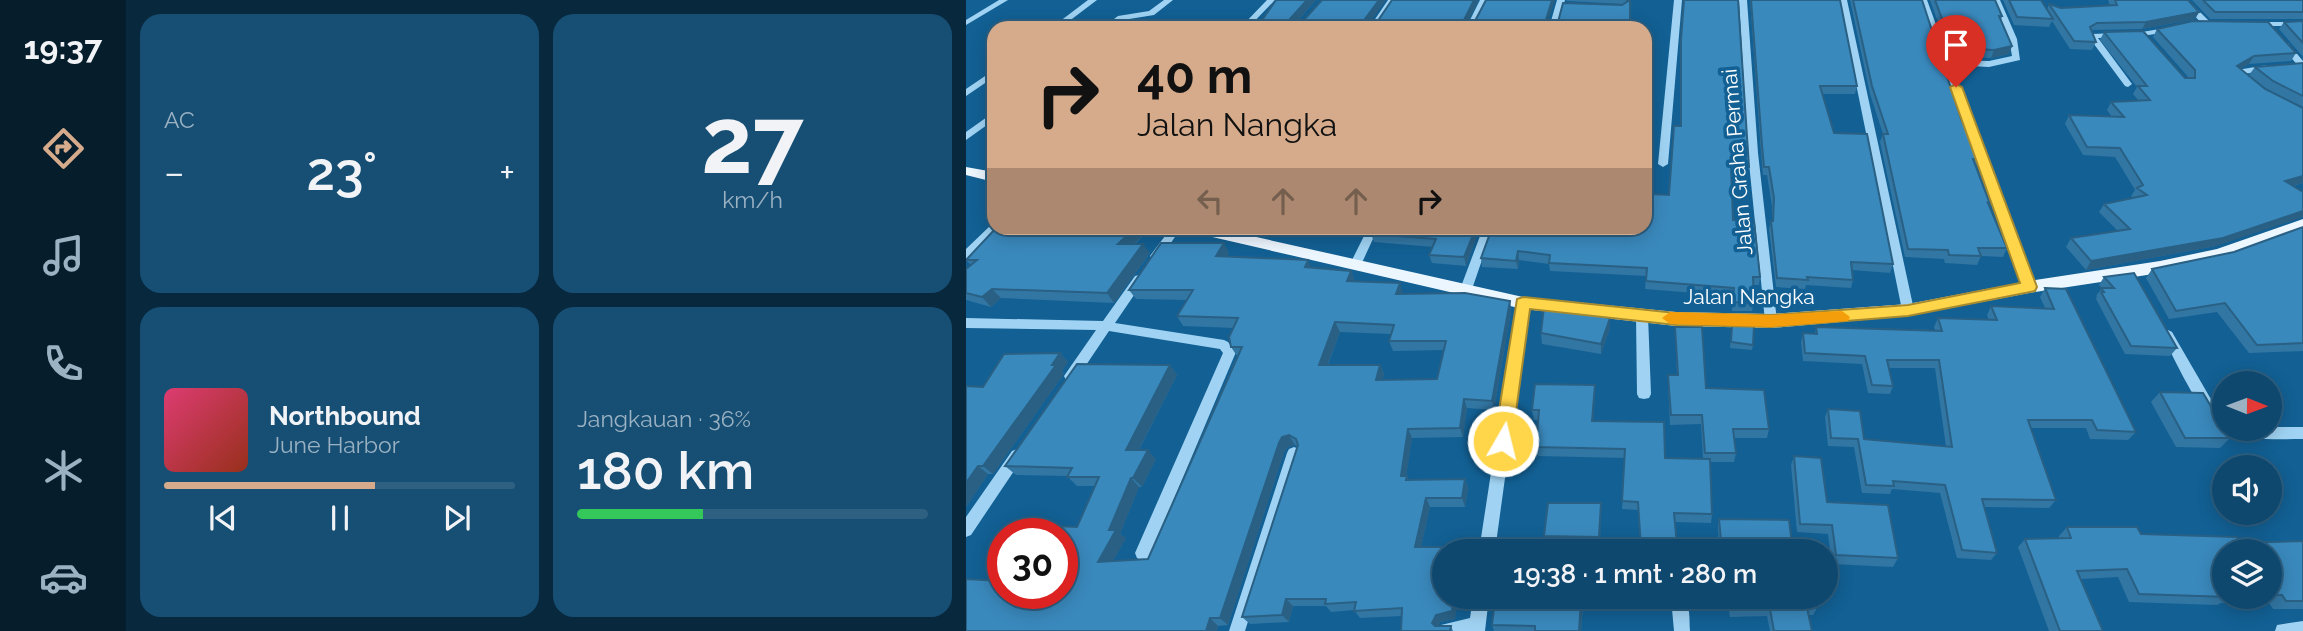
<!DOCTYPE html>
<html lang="id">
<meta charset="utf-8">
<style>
body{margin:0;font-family:Raleway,sans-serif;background:#174f74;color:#f1f3f6;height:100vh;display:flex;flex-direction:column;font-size:26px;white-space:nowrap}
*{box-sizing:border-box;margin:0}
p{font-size:23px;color:#9bb2c3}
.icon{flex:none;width:38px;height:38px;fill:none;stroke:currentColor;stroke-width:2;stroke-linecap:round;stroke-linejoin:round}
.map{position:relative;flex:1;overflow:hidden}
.details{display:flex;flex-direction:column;gap:14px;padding:14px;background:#08283d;width:840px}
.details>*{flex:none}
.top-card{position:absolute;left:21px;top:21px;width:665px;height:214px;border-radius:21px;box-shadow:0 4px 18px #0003,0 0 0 2px #2e6082;background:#d6ab8b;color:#111;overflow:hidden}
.needle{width:46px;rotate:91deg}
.tools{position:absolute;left:1246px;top:371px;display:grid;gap:14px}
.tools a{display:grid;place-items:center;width:70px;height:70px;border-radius:50%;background:#0e486f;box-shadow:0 4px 18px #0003,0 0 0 2px #2e6082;font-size:35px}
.speed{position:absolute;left:21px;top:518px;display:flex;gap:14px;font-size:35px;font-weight:700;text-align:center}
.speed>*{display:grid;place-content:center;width:91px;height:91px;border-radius:50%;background:#0e486f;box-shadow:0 4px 18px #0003,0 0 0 2px #2e6082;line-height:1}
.speed .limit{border:10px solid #d22;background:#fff;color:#111}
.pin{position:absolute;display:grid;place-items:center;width:60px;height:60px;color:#fff;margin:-72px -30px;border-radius:50% 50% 50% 0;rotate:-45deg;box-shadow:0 0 7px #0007}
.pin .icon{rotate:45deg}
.me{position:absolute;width:77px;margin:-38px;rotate:8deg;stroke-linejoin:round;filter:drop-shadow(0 0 5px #0008)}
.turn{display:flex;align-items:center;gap:24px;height:147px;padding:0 35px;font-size:32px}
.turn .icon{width:91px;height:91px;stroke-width:2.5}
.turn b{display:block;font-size:49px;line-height:60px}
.lanes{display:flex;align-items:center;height:66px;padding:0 35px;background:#0003;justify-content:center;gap:35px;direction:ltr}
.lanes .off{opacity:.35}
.big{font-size:52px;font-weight:600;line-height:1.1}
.details .widget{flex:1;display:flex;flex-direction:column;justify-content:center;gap:10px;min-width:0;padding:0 24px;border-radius:21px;background:#174f74}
.details .dial{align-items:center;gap:0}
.dial b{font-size:91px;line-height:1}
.song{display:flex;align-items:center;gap:21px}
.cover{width:84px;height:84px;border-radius:10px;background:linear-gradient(135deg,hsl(340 70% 55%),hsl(10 70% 35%))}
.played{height:7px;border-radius:4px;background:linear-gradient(90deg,#d6ab8b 60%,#2e6082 60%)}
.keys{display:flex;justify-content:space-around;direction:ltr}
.heat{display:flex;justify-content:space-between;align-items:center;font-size:38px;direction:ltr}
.charge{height:10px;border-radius:5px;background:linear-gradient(90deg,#34c759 36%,#2e6082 0)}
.details .tiles{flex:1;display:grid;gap:14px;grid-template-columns:repeat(2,1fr)}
.trip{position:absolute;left:466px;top:539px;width:406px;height:70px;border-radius:35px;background:#0e486f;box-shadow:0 4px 18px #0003,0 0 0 2px #2e6082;font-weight:600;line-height:70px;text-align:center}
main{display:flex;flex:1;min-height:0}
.tabs{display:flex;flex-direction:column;width:126px;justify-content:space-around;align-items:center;background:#061d2c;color:#9bb2c3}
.tabs .icon{width:49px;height:49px}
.tabs .selected{color:#d6ab8b}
.tabs b{font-size:32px;color:#f1f3f6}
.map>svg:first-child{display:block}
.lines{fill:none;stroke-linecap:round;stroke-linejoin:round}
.minor{fill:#a0d3f3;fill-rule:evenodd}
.major{fill:#ecf6ff;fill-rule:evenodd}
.wall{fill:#3276a3;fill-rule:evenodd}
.shaded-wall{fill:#296084}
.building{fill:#3a89bd;stroke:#296084;stroke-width:2;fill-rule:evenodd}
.route{fill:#ffd54a;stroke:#a68a30;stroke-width:2}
.slow{fill:#f59e0b}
.labels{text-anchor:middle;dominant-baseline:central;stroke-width:7;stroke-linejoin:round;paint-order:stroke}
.street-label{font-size:21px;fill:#fff;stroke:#126094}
</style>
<main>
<nav class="tabs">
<b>19:37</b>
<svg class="icon selected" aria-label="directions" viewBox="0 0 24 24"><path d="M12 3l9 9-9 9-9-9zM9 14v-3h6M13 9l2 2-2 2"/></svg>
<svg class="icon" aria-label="music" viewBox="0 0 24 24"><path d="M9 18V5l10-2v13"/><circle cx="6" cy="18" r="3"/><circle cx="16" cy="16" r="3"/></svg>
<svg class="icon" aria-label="phone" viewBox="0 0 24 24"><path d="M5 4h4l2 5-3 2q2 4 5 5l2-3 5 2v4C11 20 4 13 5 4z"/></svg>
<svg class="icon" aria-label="climate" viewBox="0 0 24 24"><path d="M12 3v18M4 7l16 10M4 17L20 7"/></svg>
<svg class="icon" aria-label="car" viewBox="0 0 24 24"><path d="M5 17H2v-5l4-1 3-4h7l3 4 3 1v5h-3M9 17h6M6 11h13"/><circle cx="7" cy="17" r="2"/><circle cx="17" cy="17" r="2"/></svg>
</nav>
<section class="details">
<div class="tiles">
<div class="widget"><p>AC</p>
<div class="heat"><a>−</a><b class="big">23°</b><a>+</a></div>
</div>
<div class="widget dial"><b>27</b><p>km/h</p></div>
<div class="widget">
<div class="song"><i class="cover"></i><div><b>Northbound</b><p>June Harbor</p></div></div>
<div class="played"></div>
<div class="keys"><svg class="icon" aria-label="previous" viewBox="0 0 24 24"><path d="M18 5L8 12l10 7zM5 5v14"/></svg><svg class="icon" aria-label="pause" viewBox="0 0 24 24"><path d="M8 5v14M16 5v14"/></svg><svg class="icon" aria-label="next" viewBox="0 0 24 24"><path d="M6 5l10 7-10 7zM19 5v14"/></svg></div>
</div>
<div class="widget"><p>Jangkauan · 36%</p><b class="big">180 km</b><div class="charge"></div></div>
</div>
</section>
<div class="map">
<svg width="1337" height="631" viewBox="0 0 1337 631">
<rect width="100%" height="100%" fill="#126094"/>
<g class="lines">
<path class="minor" d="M 33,0 L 42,0 L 0,25 L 0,20 Z
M 122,0 L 131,0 L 94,28 L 85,28 Z
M 198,0 L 207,0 L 188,15 L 157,20 L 145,28 L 136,28 L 152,16 L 183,11 Z
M 301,0 L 309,0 L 282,28 L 274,28 Z
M 422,0 L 430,0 L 411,28 L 403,28 Z
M 514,0 L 522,0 L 508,28 L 500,28 Z
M 591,0 L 599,0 L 591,28 L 583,28 Z
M 708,0 L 716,0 L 702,164 L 697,167 L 692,164 Z
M 773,0 L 781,0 L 792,153 L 811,321 L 805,326 L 799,321 L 782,153 Z
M 873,0 L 881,0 L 948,310 L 942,314 L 936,310 Z
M 953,0 L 961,0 L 983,60 L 1023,61 L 1046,56 L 1043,39 L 1026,0 L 1034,0 L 1051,39 L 1054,60 L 1023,67 L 985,65 L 1069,287 L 1067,290 L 1059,290 L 1057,287 Z
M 1214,0 L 1222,0 L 1243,21 L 1243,25 L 1237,25 Z
M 1285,22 L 1337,22 L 1337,26 L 1288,26 L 1284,24 Z
M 1205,27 L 1208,27 L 1208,31 L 1176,36 L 1132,38 L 1166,84 L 1162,87 L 1159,86 L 1122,36 L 1126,34 L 1176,32 Z
M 1316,43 L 1322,43 L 1337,61 L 1337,69 L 1334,68 L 1316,47 Z
M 1301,65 L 1304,66 L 1304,70 L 1277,74 L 1284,81 L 1283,83 L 1277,83 L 1268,74 L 1271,70 Z
M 28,70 L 28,77 L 0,96 L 0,89 Z
M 28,112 L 28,120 L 0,140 L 0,132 Z
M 25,225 L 34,228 L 4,259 L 0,260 L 0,249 Z
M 205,228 L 215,228 L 194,259 L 186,259 L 184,256 Z
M 402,228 L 412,228 L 394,267 L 386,267 L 384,264 Z
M 517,228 L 527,228 L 505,292 L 499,296 L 493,292 Z
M 173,275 L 179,279 L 149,323 L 258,340 L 262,342 L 270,352 L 183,558 L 177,561 L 171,558 L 169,553 L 257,353 L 254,349 L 143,331 L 110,380 L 105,381 L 100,380 L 98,376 L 130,330 L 0,328 L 0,318 L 137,321 L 169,276 Z
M 557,299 L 563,303 L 529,551 L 513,551 L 551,303 Z
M 676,311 L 682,316 L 685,394 L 683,398 L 678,399 L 673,398 L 671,394 L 670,316 Z
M 1202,330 L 1206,332 L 1246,401 L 1258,413 L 1258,428 C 1235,420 1208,357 1196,335 L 1198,332 Z
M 1304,427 L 1337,427 L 1337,439 C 1313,439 1288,441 1265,433 L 1263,429 L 1304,429 Z
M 328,447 L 333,449 L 335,453 L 279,631 L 263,631 L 321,453 L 323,449 Z
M 51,449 L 56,451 L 58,455 L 56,459 L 5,535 L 0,537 L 0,517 L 46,451 Z
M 507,597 L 523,597 L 519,631 L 473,631 L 475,625 L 504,618 Z
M 698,597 L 717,597 C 725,606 723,619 724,631 L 708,631 L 706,609 Z
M 1337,621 L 1337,631 L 1309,631 L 1311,625 Z"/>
<path class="major" d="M 0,167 L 28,172 L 28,182 L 0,175 Z
M 1337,219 L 1337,230 L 1260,258 L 1194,273 L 1063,293 L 942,316 L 805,328 L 710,326 L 557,309 L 229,233 L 221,228 L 250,228 L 557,297 L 710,312 L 805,314 L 942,304 L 1063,281 L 1194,261 L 1251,249 Z"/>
</g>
<path class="wall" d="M 310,0 L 350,0 L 331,22 L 411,22 L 513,0 L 502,22 L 592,22 L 657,4 L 601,1 L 600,0 L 665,0 L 664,19 L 666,28 L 294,23 Z
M 784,0 L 874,0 L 891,86 L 889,94 L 856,94 L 868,133 L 927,264 L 924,273 L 886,270 L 887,280 L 885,288 L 840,285 L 839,289 L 810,287 L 803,229 L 805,221 L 806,221 L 806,206 L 801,175 L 797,175 L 795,153 Z
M 884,0 L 956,0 L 995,119 L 1013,158 L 1010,166 L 1024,204 L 1023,206 L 1041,248 L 1037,257 L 1015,256 L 1011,265 L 979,263 L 978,259 L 939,257 L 914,142 L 917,134 L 904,94 Z
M 964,0 L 1029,0 L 1036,16 L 1035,21 L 1046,46 L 1043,54 L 1025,58 L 984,56 Z
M 1037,0 L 1075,0 L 1081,10 L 1083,4 L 1095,8 L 1144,6 L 1142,0 L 1222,0 L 1233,12 L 1229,19 L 1176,29 L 1127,30 L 1126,31 L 1130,42 L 1126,50 L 1104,49 L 1086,21 L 1083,27 L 1048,25 Z
M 1226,0 L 1337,0 L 1337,19 L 1244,19 Z
M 1337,21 L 1337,57 L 1313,29 L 1318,22 Z
M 1191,29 L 1330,53 L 1325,61 L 1283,64 L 1274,69 L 1299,89 L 1337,108 L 1337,183 L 1327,186 L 1250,246 L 1120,270 L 1100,247 L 1105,238 L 1152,231 L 1133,212 L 1138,204 L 1168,198 L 1165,196 L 1169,190 L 1149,157 L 1117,155 L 1099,124 L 1103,115 L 1146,117 L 1141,110 L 1145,102 L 1173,101 L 1167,94 L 1171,87 L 1134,40 L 1138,32 L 1219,78 L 1223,78 L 1187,37 Z
M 1337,63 L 1337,107 L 1301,89 L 1283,75 L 1289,67 Z
M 708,126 L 783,167 L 782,175 L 765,175 L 767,220 L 794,277 L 793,285 L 787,285 L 788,303 L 786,311 L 766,311 L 767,296 L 679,289 L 680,276 L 584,271 L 583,264 L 553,260 L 552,269 L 516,267 L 515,258 L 703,195 Z
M 1337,227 L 1337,351 L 1283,353 L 1251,312 L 1203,319 L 1180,278 L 1186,269 L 1268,252 Z
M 30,228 L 184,228 L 184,229 L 169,244 L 184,253 L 148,303 L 35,298 L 25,307 L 0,300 L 0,269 L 5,265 L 0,260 Z
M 376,228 L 401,228 L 396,233 L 378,232 Z
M 514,228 L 500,266 L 466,263 L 463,255 L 467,247 L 408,242 L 405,234 Z
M 263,253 L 261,256 L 345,268 L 385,271 L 389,281 L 437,293 L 437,294 L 544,301 L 545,311 L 528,410 L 501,408 L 497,437 L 446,438 L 440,476 L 443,480 L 499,479 L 502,488 L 499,507 L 464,507 L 455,547 L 495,547 L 497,551 L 478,551 L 489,619 L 474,622 L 472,626 L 485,626 L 487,631 L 435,631 L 436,616 L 394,618 L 388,610 L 365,612 L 360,606 L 327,606 L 323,622 L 284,624 L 276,617 L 331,446 L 329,445 L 322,447 L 318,452 L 262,625 L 252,626 L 251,631 L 0,631 L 96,593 L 111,527 L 129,486 L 111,486 L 101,476 L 50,475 L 39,466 L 204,365 L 211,375 L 173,450 L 190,459 L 176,487 L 173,487 L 154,534 L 160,538 L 147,561 L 182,559 L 271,356 L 265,347 L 268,328 L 217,326 L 211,316 L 221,300 L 170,299 L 163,290 ZM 374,332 L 425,334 L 423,341 L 427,351 L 478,350 L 471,379 L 416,380 L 418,374 L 414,365 L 362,365 Z
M 1138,277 L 1211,348 L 1204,356 L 1159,354 L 1130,299 L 1131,297 L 1130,296 L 1136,288 L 1133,285 Z
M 1079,288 L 1170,432 L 1162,440 L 1124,439 L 1120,428 L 1065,428 L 1090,500 L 1083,508 L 1018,507 L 1031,553 L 1025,560 L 991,558 L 974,493 L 926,489 L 924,494 L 896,493 L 888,447 L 862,446 L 859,417 L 862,409 L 898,439 L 980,447 L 969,368 L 923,368 L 927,386 L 924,394 L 902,393 L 896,364 L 837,361 L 835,342 L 837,333 L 849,334 L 850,327 L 969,330 L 968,327 L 972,318 L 1023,320 L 1021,315 L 1025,306 L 1079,308 L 1074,297 Z
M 766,325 L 787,345 L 786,350 L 764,348 Z
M 709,327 L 740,388 L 803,429 L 801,438 L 768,438 L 770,453 L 768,462 L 744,462 L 746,514 L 745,523 L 709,522 L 711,545 L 711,551 L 675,551 L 672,510 L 656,509 L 659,458 L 572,456 L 570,447 L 572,420 L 568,420 L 566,410 L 629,394 L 627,421 L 699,458 L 737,459 L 735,424 L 704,425 L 702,384 L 702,375 L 711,375 Z
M 644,328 L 635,354 L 576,344 L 575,333 Z
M 94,353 L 102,362 L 96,371 L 98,374 L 27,474 L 22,474 L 0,507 L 0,386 L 17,387 Z
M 1194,392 L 1264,438 L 1254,448 L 1210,447 L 1185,402 Z
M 828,456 L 861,502 L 932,558 L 927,567 L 866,564 L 862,534 L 831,532 L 825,465 Z
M 635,503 L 634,545 L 580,545 L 578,536 Z
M 753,519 L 827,551 L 753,551 L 752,527 Z
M 1101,527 L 1274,543 L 1337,541 L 1337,609 L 1307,609 L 1303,603 L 1255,603 L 1251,605 L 1163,602 L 1152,577 L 1115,579 L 1137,631 L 1083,631 L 1052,547 L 1059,539 L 1093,538 L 1093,536 ZM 1304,551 L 1304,597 L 1258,597 Z
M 724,597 L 848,597 L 851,608 L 847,615 L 842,615 L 846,631 L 804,631 L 801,616 L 764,617 L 762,606 L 725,607 Z
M 617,607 L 615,631 L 528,631 L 526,625 Z"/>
<path class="shaded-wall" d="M 341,0 L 350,0 L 327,26 L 324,22 L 324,19 Z
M 413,0 L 420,0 L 401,27 L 399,19 Z
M 508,0 L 513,0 L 499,28 L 497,22 Z
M 586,0 L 589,0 L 580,27 L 580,20 Z
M 1233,12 L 1229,19 L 1176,29 L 1180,22 Z
M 1046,46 L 1043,54 L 1025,58 L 1028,50 Z
M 1288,56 L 1283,64 L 1265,75 L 1271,66 Z
M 1337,176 L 1337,183 L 1312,189 L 1319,181 Z
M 1337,211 L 1337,217 L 1250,246 L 1120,270 L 1125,261 Z
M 169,228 L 184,228 L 184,229 L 158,253 L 152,244 Z
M 394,228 L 401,228 L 396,233 Z
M 510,228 L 514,228 L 500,266 L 498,257 Z
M 258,243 L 263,253 L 256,266 L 250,256 Z
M 177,244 L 184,253 L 148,303 L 141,293 Z
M 552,251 L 553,260 L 552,269 L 550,261 Z
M 342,260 L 347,270 L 339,267 Z
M 385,271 L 389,281 L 381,281 Z
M 434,283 L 437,293 L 433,304 L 430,294 Z
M 26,289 L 35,298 L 25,307 L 16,297 Z
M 544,301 L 545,311 L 528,410 L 526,401 Z
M 644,318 L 644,328 L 635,354 L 635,344 Z
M 369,322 L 374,332 L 358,374 L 353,365 Z
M 94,353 L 102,362 L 96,371 L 98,374 L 27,474 L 17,466 Z
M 204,365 L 211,375 L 168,459 L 160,450 Z
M 414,365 L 418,374 L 414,390 L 410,380 Z
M 629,385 L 629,394 L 627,431 L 626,421 Z
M 498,399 L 501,408 L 497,437 L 494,428 Z
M 442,429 L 446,438 L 439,485 L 435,476 Z
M 323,435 L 329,445 L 322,447 L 318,452 L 262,625 L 254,618 L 313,443 L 316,437 Z
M 182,450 L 190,459 L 176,487 L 167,478 Z
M 12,466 L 22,474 L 0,507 L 0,483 Z
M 165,478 L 173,487 L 154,534 L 160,538 L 142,570 L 132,562 L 143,530 Z
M 499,479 L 502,488 L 499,507 L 496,498 Z
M 460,498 L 464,507 L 453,556 L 449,547 Z
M 635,503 L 635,512 L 634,545 L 633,537 Z
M 488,597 L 493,597 L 489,619 L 474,622 L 471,630 L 466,623 L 470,615 Z
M 320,599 L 327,606 L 323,622 L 316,615 Z
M 615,600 L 617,607 L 615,631 L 613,631 Z
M 244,618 L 252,626 L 251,631 L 240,631 Z"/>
<path class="building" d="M 310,0 L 341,0 L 324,19 L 324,22 L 336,22 L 356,0 L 413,0 L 399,19 L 399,22 L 411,22 L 426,0 L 508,0 L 497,22 L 509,21 L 520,0 L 586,0 L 580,20 L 582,23 L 592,22 L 597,3 L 656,5 L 662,1 L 661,0 L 664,0 L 664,18 L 666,28 L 281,28 L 286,23 L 294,23 Z
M 718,0 L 772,0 L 783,167 L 765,167 L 767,220 L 788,221 L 794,277 L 787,277 L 788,303 L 767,302 L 768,288 L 680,281 L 681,268 L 583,263 L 584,255 L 552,251 L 550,261 L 515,258 L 526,228 L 679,228 L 679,202 L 685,202 L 685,194 L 703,195 L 708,126 L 715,126 L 715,39 Z
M 785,0 L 874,0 L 891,86 L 854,86 L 868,133 L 901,134 L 927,264 L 885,262 L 887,280 L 841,277 L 842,280 L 811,278 L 805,221 L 807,221 L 808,198 L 803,167 L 798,167 L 796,145 Z
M 887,0 L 956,0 L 995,119 L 1013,158 L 1007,159 L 1024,204 L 1022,203 L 1041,248 L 1012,248 L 1015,256 L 983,255 L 982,250 L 942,249 L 917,134 L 922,134 L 906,86 Z
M 969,0 L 1029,0 L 1036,16 L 1033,16 L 1046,46 L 1028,50 L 987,48 Z
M 1043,0 L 1075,0 L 1087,19 L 1051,17 Z
M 1149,0 L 1222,0 L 1233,12 L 1180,22 L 1131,23 L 1124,27 L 1130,42 L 1108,41 L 1083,4 L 1095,8 L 1151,5 Z
M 1237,0 L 1337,0 L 1337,12 L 1249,12 Z
M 1227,21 L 1302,22 L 1330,53 L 1288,56 L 1271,66 L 1299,89 L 1337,108 L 1337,176 L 1319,181 L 1337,192 L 1337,211 L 1257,238 L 1125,261 L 1105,238 L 1164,229 L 1138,204 L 1181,195 L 1171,188 L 1177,185 L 1154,148 L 1121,147 L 1103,115 L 1158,117 L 1145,102 L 1184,100 L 1172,86 L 1181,86 L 1138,32 L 1177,31 L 1219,78 L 1229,78 L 1229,70 L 1191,29 Z
M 1337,21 L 1337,43 L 1318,22 Z
M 1337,63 L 1337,96 L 1307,81 L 1289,67 Z
M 1337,227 L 1337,343 L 1291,345 L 1259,303 L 1210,311 L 1186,269 L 1268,252 Z
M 30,228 L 169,228 L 152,244 L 177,244 L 141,293 L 26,289 L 16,297 L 0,293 L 0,269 L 11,260 L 0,260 Z
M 408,228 L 510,228 L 498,257 L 463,255 L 470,239 L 405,234 Z
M 195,243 L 258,243 L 250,256 L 342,260 L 339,267 L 385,271 L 381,281 L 434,283 L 430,294 L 499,293 L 544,301 L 526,401 L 498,399 L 494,428 L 442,429 L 435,476 L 441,476 L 440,480 L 499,479 L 496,498 L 460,498 L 449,547 L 495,547 L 495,551 L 478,551 L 478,597 L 488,597 L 486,611 L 470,615 L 466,623 L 469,626 L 485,626 L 484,631 L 435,631 L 436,608 L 388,611 L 390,602 L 359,604 L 360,599 L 320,599 L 316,615 L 276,617 L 332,445 L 330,439 L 323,435 L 316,437 L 313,443 L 254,618 L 244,618 L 240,631 L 0,631 L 0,579 L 37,581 L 37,593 L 96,593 L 96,534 L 87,534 L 91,526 L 111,527 L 133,477 L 101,477 L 106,468 L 39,466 L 111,364 L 204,365 L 160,450 L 182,450 L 167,478 L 165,478 L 143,530 L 150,530 L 132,562 L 182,559 L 276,347 L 265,347 L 263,337 L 272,318 L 211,316 L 227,290 L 163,290 ZM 369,322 L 428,325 L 423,341 L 480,341 L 471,379 L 410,380 L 414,365 L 353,365 Z
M 1168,273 L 1211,348 L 1165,346 L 1135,292 L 1138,292 L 1135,288 L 1148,288 L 1138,277 Z
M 1079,288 L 1100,289 L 1170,432 L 1131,430 L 1126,420 L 1062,420 L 1090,500 L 1016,499 L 1031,553 L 996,550 L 979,485 L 927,481 L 928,486 L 900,485 L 892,439 L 865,438 L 862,409 L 894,411 L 898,439 L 986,447 L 973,360 L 921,360 L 927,386 L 906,385 L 899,356 L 839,353 L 837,333 L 851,334 L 850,327 L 976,331 L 972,318 L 1031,320 L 1025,306 L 1088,309 Z
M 578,306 L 644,318 L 635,344 L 575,333 Z
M 766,325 L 788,325 L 787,345 L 765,342 Z
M 709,327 L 736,327 L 740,388 L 798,390 L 803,429 L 767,429 L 770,453 L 739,453 L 736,415 L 705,415 L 702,375 L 712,375 Z
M 94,353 L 86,365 L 90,365 L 17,466 L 12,466 L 0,483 L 0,386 L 17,387 L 38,354 Z
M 569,384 L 629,385 L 626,421 L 698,422 L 699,458 L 744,459 L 746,514 L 708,513 L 711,545 L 675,548 L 672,502 L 656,501 L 659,449 L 570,447 L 573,410 L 566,410 Z
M 1194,392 L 1237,393 L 1264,438 L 1219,438 Z
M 828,456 L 855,458 L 861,502 L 922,505 L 932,558 L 870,555 L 866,525 L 834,524 Z
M 582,503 L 635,503 L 633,537 L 578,536 Z
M 753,519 L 823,520 L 827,551 L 756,551 Z
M 1101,527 L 1171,527 L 1175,534 L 1271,537 L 1274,543 L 1337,541 L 1337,601 L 1320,601 L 1316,595 L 1304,595 L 1304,551 L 1258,551 L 1258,597 L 1263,597 L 1173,594 L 1161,569 L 1111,571 L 1137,631 L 1094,631 L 1059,539 L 1105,538 Z
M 725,597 L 848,597 L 851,608 L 841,608 L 846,631 L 808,631 L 804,609 L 766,610 L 764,598 L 726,599 Z
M 529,599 L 615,600 L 613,631 L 569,631 L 569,626 L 526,625 Z"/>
<path class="route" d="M 990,84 L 996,87 L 1071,287 L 1069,291 L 942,316 L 805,327 L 710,325 L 564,309 L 546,441 L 544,446 L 537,449 L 531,446 L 528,441 L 551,299 L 557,297 L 710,313 L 805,315 L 942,305 L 1054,283 L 984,87 Z"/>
<path class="slow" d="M 876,311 L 884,317 L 882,321 L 805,327 L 704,324 L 696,318 L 704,312 L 805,315 Z"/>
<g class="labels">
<g class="street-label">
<text transform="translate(771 162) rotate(-95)">Jalan Graha Permai</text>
<text x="783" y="296">Jalan Nangka</text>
</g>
</g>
</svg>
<div class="tools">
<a><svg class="needle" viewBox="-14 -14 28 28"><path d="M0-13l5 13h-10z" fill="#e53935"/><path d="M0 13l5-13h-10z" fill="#9bb2c3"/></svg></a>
<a><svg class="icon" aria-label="sound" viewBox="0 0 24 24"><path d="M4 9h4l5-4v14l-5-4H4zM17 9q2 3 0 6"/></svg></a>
<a><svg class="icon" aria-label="layers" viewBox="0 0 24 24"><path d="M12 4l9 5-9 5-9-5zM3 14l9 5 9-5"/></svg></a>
</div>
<div class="speed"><div class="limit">30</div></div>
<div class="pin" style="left:990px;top:87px;background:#d93025"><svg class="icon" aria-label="arrive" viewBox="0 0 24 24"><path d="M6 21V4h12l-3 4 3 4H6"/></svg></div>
<svg class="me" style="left:537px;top:441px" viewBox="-20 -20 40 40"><circle r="17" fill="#ffd54a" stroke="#fff" stroke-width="3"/><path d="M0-11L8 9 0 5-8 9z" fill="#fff"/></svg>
<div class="trip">19:38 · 1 mnt · 280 m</div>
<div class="top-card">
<div class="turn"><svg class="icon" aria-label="right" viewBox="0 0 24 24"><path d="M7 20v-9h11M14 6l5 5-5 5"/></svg><div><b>40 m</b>Jalan Nangka</div></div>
<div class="lanes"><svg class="icon off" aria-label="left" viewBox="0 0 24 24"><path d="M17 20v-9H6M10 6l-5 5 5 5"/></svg><svg class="icon off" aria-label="ahead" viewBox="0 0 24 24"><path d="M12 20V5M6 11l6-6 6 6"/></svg><svg class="icon off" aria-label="ahead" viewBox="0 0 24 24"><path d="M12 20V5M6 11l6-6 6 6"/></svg><svg class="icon" aria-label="right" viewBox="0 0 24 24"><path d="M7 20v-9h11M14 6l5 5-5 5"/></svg></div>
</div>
</div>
</main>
